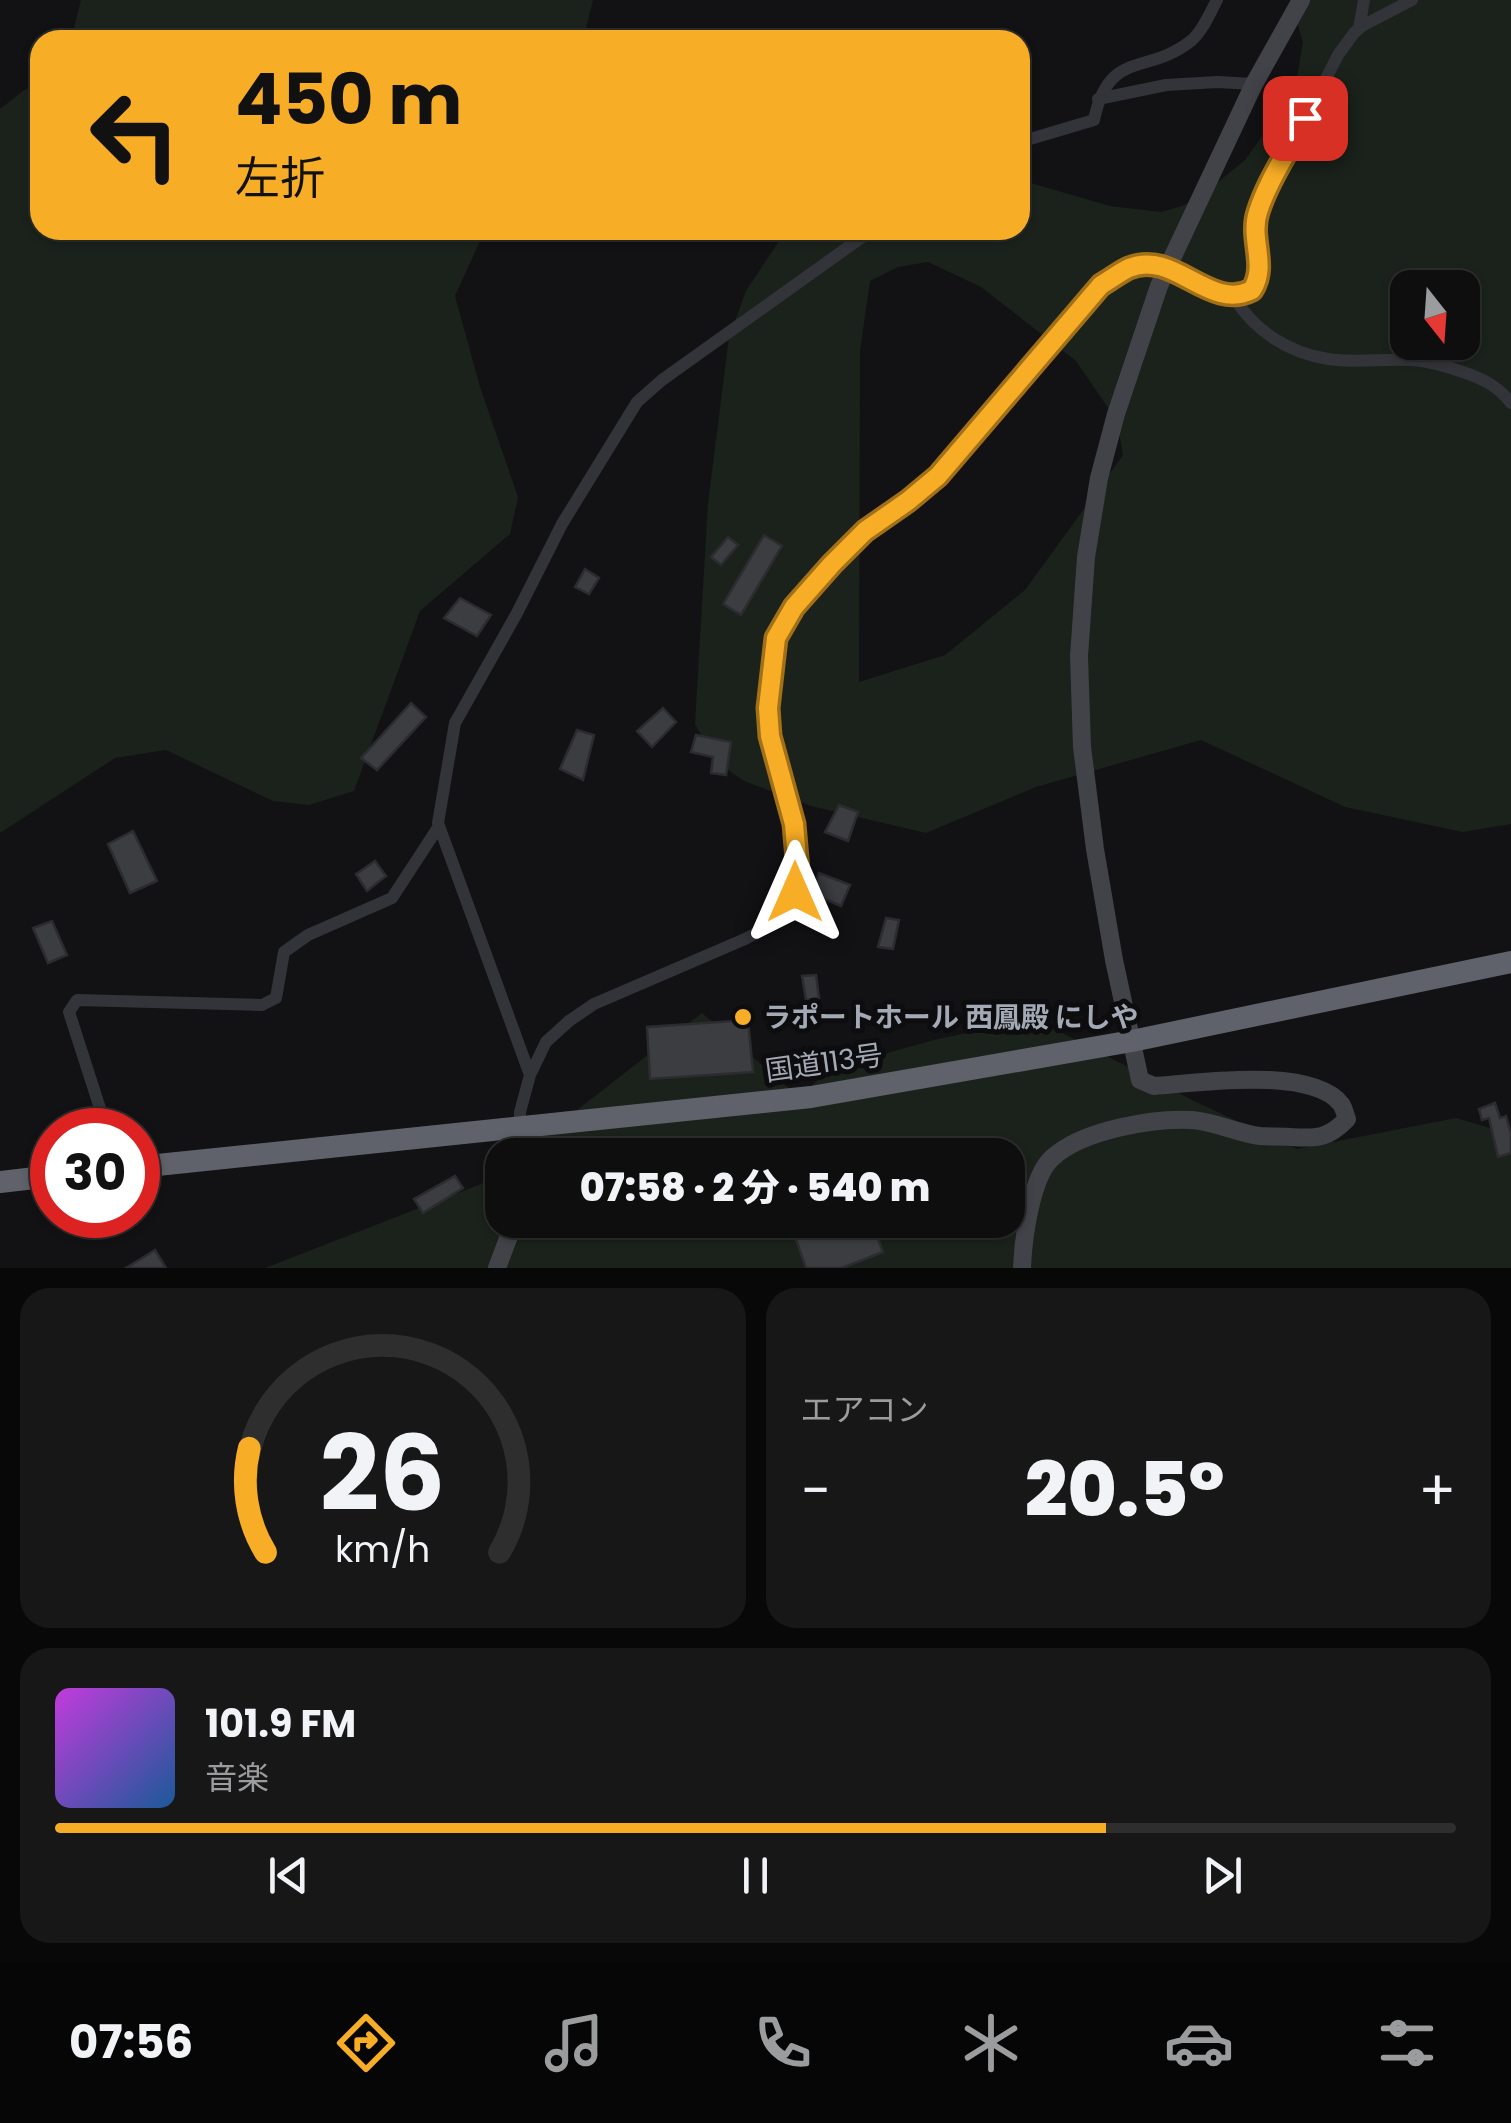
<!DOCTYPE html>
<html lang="ja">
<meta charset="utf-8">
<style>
body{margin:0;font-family:Poppins,"Noto Sans JP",sans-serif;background:#171718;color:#f1f3f6;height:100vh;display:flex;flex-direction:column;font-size:38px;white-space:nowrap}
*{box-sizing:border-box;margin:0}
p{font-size:32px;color:#9b9c9e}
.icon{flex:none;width:55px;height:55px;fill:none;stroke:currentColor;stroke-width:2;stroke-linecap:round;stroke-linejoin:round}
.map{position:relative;height:1268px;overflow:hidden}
.panel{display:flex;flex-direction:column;gap:20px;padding:20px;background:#080808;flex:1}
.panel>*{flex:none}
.banner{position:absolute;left:30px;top:30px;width:1000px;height:210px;border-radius:30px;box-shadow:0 2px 8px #0004,0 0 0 2px #2e2e2f;background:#f8ad26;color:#111;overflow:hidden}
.needle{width:65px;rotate:163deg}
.tools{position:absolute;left:1390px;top:270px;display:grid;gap:20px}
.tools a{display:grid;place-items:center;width:90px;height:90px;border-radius:20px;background:#0e0e0f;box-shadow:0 2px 8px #0004,0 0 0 2px #2e2e2f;font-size:50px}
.speed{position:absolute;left:30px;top:1108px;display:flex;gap:20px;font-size:50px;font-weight:700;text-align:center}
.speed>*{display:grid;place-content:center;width:130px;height:130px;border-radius:50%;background:#0e0e0f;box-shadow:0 2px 8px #0004,0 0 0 2px #2e2e2f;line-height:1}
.speed .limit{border:15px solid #d22;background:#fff;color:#111}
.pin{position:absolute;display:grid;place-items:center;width:85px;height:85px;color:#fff;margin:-42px;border-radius:20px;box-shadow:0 5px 15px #0006}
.me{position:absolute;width:110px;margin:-55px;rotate:0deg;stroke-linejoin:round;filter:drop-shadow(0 0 8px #0008)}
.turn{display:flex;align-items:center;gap:35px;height:210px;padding:0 40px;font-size:45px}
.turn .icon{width:130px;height:130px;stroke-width:2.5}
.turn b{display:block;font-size:70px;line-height:85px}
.big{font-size:75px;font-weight:800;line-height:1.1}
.panel .widget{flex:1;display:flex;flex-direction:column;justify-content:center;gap:15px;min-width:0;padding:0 35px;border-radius:30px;background:#171718}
.panel .dial{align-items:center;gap:0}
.dial svg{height:260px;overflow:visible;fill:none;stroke:#2e2e2f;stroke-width:7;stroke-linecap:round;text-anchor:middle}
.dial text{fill:#f1f3f6;stroke:none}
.song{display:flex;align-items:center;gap:30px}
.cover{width:120px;height:120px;border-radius:15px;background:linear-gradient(135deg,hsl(290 70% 55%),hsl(210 70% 35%))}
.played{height:10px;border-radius:5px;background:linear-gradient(90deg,#f8ad26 75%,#2e2e2f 75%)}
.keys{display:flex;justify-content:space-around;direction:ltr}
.heat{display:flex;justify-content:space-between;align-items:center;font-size:55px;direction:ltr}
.panel .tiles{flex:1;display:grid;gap:20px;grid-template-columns:1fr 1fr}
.widget:last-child{grid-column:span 2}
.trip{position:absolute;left:485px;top:1138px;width:540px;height:100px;border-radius:30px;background:#0e0e0f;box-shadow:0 2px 8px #0004,0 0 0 2px #2e2e2f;font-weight:800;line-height:100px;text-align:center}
.tabs{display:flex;height:160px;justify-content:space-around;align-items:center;background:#060606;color:#9b9c9e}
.tabs .icon{width:70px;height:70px}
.tabs .on{color:#f8ad26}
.tabs b{font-size:45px;color:#f1f3f6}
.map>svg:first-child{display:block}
.green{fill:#1a221b;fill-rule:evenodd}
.building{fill:#3c3d41;stroke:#2c2c30;stroke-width:2.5}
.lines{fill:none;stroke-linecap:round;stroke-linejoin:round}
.street{stroke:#333439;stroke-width:12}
.secondary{stroke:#414349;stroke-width:18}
.highway{stroke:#5f626a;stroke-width:22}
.route-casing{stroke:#a17019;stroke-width:25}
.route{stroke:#f8ad26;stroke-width:18}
.poi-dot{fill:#f8ad26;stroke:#0d0d0f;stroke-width:4}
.labels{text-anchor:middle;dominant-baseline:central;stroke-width:10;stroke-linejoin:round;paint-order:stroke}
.poi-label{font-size:28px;font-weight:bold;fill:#a3a9b5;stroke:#0d0d0f;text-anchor:start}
.street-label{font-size:28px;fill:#a3a9b5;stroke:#0d0d0f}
</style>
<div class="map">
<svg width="1511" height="1268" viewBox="0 0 1511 1268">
<rect width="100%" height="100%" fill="#121214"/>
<path class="green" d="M 81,0 L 593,0 L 583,40 L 71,40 Z
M 1290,0 L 1511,0 L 1511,824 L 1463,832 L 1345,807 L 1201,740 L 1036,787 L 926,833 L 811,806 L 744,781 L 716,762 L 695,724 L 708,503 L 729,337 L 746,291 L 783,235 L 789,230 L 1020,230 L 1020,180 L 1110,206 L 1161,212 L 1182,206 L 1202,195 L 1245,160 L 1295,90 L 1303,42 ZM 928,262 L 981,287 L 1076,361 L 1117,421 L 1123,455 L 1025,590 L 945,655 L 859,682 L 860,351 L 870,281 L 898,267 ZM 1408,288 L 1462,288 L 1462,342 L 1408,342 Z
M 40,81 L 40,230 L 485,230 L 455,296 L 480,387 L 518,497 L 510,534 L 420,611 L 354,791 L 309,805 L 273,801 L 166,750 L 115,758 L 0,833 L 0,109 L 23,91 Z
M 1012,1007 L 1194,1101 L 1297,1149 L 1456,1118 L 1511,1134 L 1511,1268 L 265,1268 L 481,1184 L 502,1168 L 502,1220 L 1008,1220 L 1008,1155 L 519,1155 L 702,1013 L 799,1097 L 830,1069 L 934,1040 L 994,1027 Z"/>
<path class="building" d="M 764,535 L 782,546 L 741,615 L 723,604 Z
M 728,537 L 738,545 L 721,565 L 711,557 Z
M 585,569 L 599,578 L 589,594 L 575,587 Z
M 460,598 L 491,615 L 477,636 L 444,618 Z
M 411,703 L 426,717 L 377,770 L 361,758 Z
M 663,708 L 676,722 L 652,747 L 637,731 Z
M 577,730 L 594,735 L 583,780 L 560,769 Z
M 696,735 L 731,742 L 726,775 L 711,773 L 713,757 L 691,752 Z
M 839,805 L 858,812 L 848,841 L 825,832 Z
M 133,831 L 157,881 L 130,893 L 108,844 Z
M 375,861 L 386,876 L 367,891 L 356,874 Z
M 819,873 L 850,885 L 841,906 L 812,894 Z
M 886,918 L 899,920 L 893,949 L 878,947 Z
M 52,921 L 67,955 L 48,963 L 33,928 Z
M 816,975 L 819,998 L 806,1000 L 802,976 Z
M 748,1020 L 753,1072 L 650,1079 L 647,1027 Z
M 1495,1103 L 1500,1118 L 1506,1116 L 1511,1134 L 1511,1153 L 1498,1157 L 1489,1118 L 1482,1120 L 1479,1109 Z
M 455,1176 L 463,1188 L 423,1213 L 414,1199 Z
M 789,1220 L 871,1220 L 883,1252 L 842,1268 L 806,1268 Z
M 155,1250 L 166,1268 L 126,1268 Z"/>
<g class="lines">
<path class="street" d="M 1359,29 L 1364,0
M 1098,99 L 1166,85 L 1217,82 L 1254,84
M 1020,142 L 1094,120 C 1109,48 1148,76 1192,40 C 1203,30 1210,13 1217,0
M 1234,297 C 1254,331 1289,353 1328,359 C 1359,364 1391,357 1422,361 C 1435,363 1448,367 1460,371 C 1481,378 1497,385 1511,403
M 530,1075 L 438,823 L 455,723 L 517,613 L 562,524 L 637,402 L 662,380 L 872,230
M 520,1128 L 520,1112 L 530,1075 L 546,1042 L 569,1021 L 594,1004 L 745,939 L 777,922 L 788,910 L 795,892 L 798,870 L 794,824 L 770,737 L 768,708 L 776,639 L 794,607 L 832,564 L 865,531 L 908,501 L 937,476 L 1101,285 C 1115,276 1128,266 1145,264 C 1183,260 1213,311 1252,290 C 1267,267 1255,240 1257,214 L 1338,55 L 1354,33 L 1362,26 L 1412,0
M 107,1130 L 69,1012 L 77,1000 L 262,1005 L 276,998 L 284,952 L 308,935 L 392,898 L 439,826"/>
<path class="secondary" d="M 520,1128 L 521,1155
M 497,1268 L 515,1220
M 1022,1268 C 1023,1240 1031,1177 1052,1158 C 1082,1130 1153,1118 1192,1120 C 1216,1122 1237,1133 1260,1136 C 1271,1137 1281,1136 1291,1137 C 1317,1139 1329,1138 1347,1119 C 1345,1114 1344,1108 1341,1104 C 1311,1066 1198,1083 1154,1086 L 1140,1080 L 1114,960 L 1095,849 L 1082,747 L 1079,656 L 1086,557 L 1099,478 L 1116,414 L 1159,286 L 1254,84 L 1301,0"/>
<path class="highway" d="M 138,1167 L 811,1097 L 1132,1041 L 1511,962
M 0,1182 L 52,1176"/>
</g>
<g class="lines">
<g class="route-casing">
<path id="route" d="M 795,892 L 798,870 L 794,824 L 770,736 L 768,708 L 776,638 L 794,607 L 832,564 L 865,531 L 908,501 L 938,476 L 1101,285 C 1110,280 1120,272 1129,268 C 1174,249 1209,312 1252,290 C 1268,265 1249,239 1258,212 C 1268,180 1290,149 1305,118"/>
</g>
<use href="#route" class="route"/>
</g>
<circle class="poi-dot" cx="743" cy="1017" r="10"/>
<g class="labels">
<g class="poi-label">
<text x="763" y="1017">ラポートホール 西鳳殿 にしや</text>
</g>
<g class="street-label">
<text transform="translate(824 1063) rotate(-8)">国道113号</text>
</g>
</g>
</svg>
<div class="tools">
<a><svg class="needle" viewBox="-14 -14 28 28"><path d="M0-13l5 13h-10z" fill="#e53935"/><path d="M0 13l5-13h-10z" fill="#9b9c9e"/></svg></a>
</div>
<div class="speed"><div class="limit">30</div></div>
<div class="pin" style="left:1305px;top:118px;background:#d93025"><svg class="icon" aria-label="arrive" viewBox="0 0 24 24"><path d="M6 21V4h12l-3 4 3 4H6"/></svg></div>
<svg class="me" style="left:795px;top:892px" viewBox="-20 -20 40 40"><path d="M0-17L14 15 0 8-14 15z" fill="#f8ad26" stroke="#fff" stroke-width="4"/></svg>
<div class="trip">07:58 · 2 分 · 540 m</div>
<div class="banner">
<div class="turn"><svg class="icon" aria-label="left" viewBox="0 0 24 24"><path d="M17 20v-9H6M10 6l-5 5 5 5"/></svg><div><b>450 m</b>左折</div></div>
</div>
</div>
<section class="panel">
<div class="tiles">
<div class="widget dial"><svg viewBox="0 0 100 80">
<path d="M14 69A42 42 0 1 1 86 69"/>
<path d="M14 69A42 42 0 0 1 9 37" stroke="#f8ad26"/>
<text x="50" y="56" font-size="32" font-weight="700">26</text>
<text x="50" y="72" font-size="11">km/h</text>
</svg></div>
<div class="widget"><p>エアコン</p>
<div class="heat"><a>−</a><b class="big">20.5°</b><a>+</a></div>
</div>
<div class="widget">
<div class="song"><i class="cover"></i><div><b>101.9 FM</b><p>音楽</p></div></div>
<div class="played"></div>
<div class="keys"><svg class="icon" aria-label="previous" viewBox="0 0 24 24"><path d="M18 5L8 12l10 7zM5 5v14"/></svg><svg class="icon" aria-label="pause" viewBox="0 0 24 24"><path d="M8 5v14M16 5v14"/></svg><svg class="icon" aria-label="next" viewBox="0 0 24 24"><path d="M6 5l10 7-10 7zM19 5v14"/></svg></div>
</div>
</div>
</section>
<nav class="tabs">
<b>07:56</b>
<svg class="icon on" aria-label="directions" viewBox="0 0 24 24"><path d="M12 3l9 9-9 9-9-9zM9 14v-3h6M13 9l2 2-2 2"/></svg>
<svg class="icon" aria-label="music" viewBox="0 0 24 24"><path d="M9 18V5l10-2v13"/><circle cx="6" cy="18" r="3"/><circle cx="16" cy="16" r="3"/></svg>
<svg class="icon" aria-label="phone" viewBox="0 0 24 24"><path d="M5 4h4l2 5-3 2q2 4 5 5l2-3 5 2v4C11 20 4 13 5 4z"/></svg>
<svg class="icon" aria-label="climate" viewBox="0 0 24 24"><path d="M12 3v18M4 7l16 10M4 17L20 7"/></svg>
<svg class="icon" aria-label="car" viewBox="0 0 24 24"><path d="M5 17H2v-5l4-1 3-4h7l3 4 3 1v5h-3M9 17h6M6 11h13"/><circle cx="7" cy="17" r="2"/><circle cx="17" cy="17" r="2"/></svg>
<svg class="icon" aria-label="filters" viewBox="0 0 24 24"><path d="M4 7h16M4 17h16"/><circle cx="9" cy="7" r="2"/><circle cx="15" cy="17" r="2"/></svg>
</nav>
